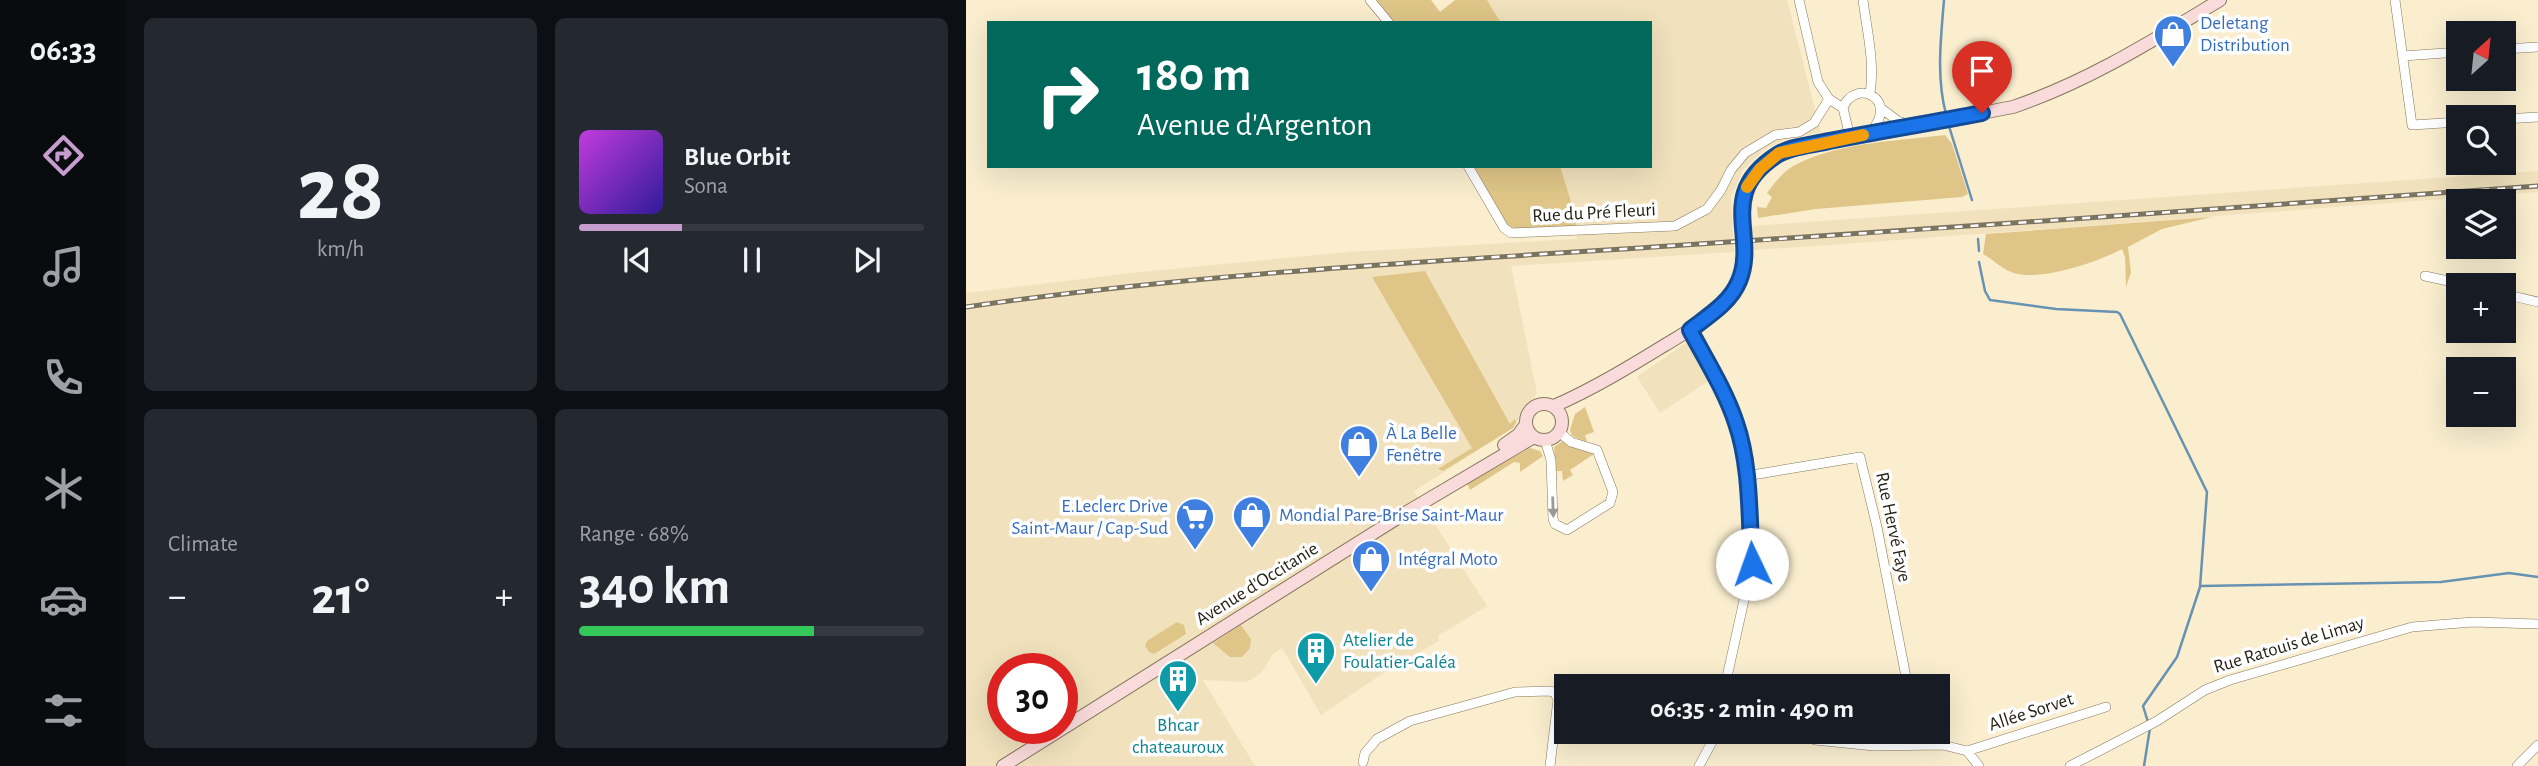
<!DOCTYPE html>
<meta charset="utf-8">
<style>
body{margin:0;font-family:"Alegreya Sans",sans-serif;background:#242831;color:#f1f3f6;height:100vh;display:flex;flex-direction:column;font-size:26px;white-space:nowrap}
*{box-sizing:border-box;margin:0}
p{font-size:23px;color:#9ea1a6}
.icon{flex:none;width:38px;height:38px;fill:none;stroke:currentColor;stroke-width:2;stroke-linecap:round;stroke-linejoin:round}
.map{position:relative;flex:1;overflow:hidden}
.side{display:flex;flex-direction:column;gap:18px;padding:18px;background:#0d0f14;width:840px}
.side>*{flex:none}
.top-card{position:absolute;left:21px;top:21px;width:665px;height:147px;border-radius:0px;box-shadow:0 7px 28px #0002;background:#00695c;color:#fff;overflow:hidden}
.needle{width:46px;rotate:27deg}
.fabs{position:absolute;left:1480px;top:21px;display:grid;gap:14px}
.fabs a{display:grid;place-items:center;width:70px;height:70px;border-radius:0px;background:#171b24;box-shadow:0 7px 28px #0002;font-size:35px}
.speed{position:absolute;left:21px;top:653px;display:flex;gap:14px;font-size:35px;font-weight:700;text-align:center}
.speed>*{display:grid;place-content:center;width:91px;height:91px;border-radius:50%;background:#171b24;box-shadow:0 7px 28px #0002;line-height:1}
.speed .limit{border:10px solid #d22;background:#fff;color:#111}
.pin{position:absolute;display:grid;place-items:center;width:60px;height:60px;color:#fff;margin:-72px -30px;border-radius:50% 50% 50% 0;rotate:-45deg;box-shadow:0 0 7px #0007}
.pin .icon{rotate:45deg}
.me{position:absolute;width:77px;margin:-38px;rotate:357deg;stroke-linejoin:round;filter:drop-shadow(0 0 5px #0008)}
.turn{display:flex;align-items:center;gap:24px;height:147px;padding:0 35px;font-size:32px}
.turn .icon{width:91px;height:91px;stroke-width:2.5}
.turn b{display:block;font-size:49px;line-height:60px}
.big{font-size:52px;font-weight:700;line-height:1.1}
.side .card{flex:1;display:flex;flex-direction:column;justify-content:center;gap:10px;min-width:0;padding:0 24px;border-radius:10px;background:#242831}
.side .dial{align-items:center;gap:0}
.dial b{font-size:91px;line-height:1}
.song{display:flex;align-items:center;gap:21px}
.cover{width:84px;height:84px;border-radius:10px;background:linear-gradient(135deg,hsl(290 70% 55%),hsl(250 70% 35%))}
.played{height:7px;border-radius:4px;background:linear-gradient(90deg,#c69dce 30%,#363941 30%)}
.keys{display:flex;justify-content:space-around;direction:ltr}
.heat{display:flex;justify-content:space-between;align-items:center;font-size:38px;direction:ltr}
.charge{height:10px;border-radius:5px;background:linear-gradient(90deg,#34c759 68%,#363941 0)}
.side .tiles{flex:1;display:grid;gap:18px;grid-template-columns:repeat(2,1fr)}
.trip{position:absolute;left:588px;top:674px;width:396px;height:70px;border-radius:0px;background:#171b24;box-shadow:0 7px 28px #0002;font-weight:700;line-height:70px;text-align:center}
main{display:flex;flex:1;min-height:0}
.menu{display:flex;flex-direction:column;width:126px;justify-content:space-around;align-items:center;background:#090b0e;color:#9ea1a6}
.menu .icon{width:49px;height:49px}
.menu .on{color:#c69dce}
.menu b{font-size:32px;color:#f1f3f6}
.map>svg:first-child{display:block}
.built{fill:#f1e2bd;fill-rule:evenodd}
.green{fill:#dfc688}
.lines{fill:none;stroke-linecap:round;stroke-linejoin:round}
.stream{stroke:#6892b1;stroke-width:2.5}
.street-casing{stroke:#85795e;stroke-width:10}
.secondary-casing{stroke:#85795e;stroke-width:14}
.street{stroke:#fff;stroke-width:9}
.secondary{stroke:#fadbdb;stroke-width:12}
.rail-casing{stroke:#7b7360;stroke-width:5}
.rail{stroke:#fff;stroke-width:2.5;stroke-dasharray:8;stroke-linecap:butt}
.oneway{fill:#9c9a95}
.route-casing{stroke:#114b97;stroke-width:18}
.route{stroke:#1a73e8;stroke-width:12}
.slow{stroke:#f59e0b;stroke-width:12}
.labels{text-anchor:middle;dominant-baseline:central;stroke-width:7;stroke-linejoin:round;paint-order:stroke}
.shop-label{font-size:19px;fill:#366cbe;stroke:#fff;text-anchor:start}
.street-label{font-size:19px;fill:#231f13;stroke:#fff}
.culture-label{font-size:19px;fill:#0d838f;stroke:#fff;text-anchor:start}
</style>
<main>
<nav class="menu">
<b>06:33</b>
<svg class="icon on" aria-label="directions" viewBox="0 0 24 24"><path d="M12 3l9 9-9 9-9-9zM9 14v-3h6M13 9l2 2-2 2"/></svg>
<svg class="icon" aria-label="music" viewBox="0 0 24 24"><path d="M9 18V5l10-2v13"/><circle cx="6" cy="18" r="3"/><circle cx="16" cy="16" r="3"/></svg>
<svg class="icon" aria-label="phone" viewBox="0 0 24 24"><path d="M5 4h4l2 5-3 2q2 4 5 5l2-3 5 2v4C11 20 4 13 5 4z"/></svg>
<svg class="icon" aria-label="climate" viewBox="0 0 24 24"><path d="M12 3v18M4 7l16 10M4 17L20 7"/></svg>
<svg class="icon" aria-label="car" viewBox="0 0 24 24"><path d="M5 17H2v-5l4-1 3-4h7l3 4 3 1v5h-3M9 17h6M6 11h13"/><circle cx="7" cy="17" r="2"/><circle cx="17" cy="17" r="2"/></svg>
<svg class="icon" aria-label="filters" viewBox="0 0 24 24"><path d="M4 7h16M4 17h16"/><circle cx="9" cy="7" r="2"/><circle cx="15" cy="17" r="2"/></svg>
</nav>
<section class="side">
<div class="tiles">
<div class="card dial"><b>28</b><p>km/h</p></div>
<div class="card">
<div class="song"><i class="cover"></i><div><b>Blue Orbit</b><p>Sona</p></div></div>
<div class="played"></div>
<div class="keys"><svg class="icon" aria-label="previous" viewBox="0 0 24 24"><path d="M18 5L8 12l10 7zM5 5v14"/></svg><svg class="icon" aria-label="pause" viewBox="0 0 24 24"><path d="M8 5v14M16 5v14"/></svg><svg class="icon" aria-label="next" viewBox="0 0 24 24"><path d="M6 5l10 7-10 7zM19 5v14"/></svg></div>
</div>
<div class="card"><p>Climate</p>
<div class="heat"><a>−</a><b class="big">21°</b><a>+</a></div>
</div>
<div class="card"><p>Range · 68%</p><b class="big">340 km</b><div class="charge"></div></div>
</div>
</section>
<div class="map">
<svg width="1572" height="766" viewBox="0 0 1572 766">
<rect width="100%" height="100%" fill="#faeecf"/>
<path class="built" d="M 521,0 L 821,0 L 855,132 L 817,140 L 798,150 L 777,170 L 765,197 L 768,252 L 545,266 L 571,393 L 547,428 L 448,491 L 521,606 L 472,636 L 473,641 L 416,674 L 355,715 L 316,648 L 307,654 L 296,672 L 287,679 L 279,682 L 237,680 L 289,766 L 0,766 L 0,293 L 165,273 L 382,252 L 611,239 L 608,211 L 594,166 L 684,166 L 684,23 L 535,23 ZM 37,668 L 96,668 L 96,728 L 37,728 Z
M 1572,171 L 1572,192 L 864,245 L 787,250 L 785,226 Z
M 722,341 L 744,380 L 694,413 L 671,377 Z"/>
<path class="green" d="M 409,0 L 465,0 L 474,12 L 489,0 L 521,0 L 535,23 L 427,23 Z
M 979,135 L 986,144 L 1002,194 L 996,197 L 850,209 L 792,218 L 791,207 L 800,208 L 806,197 L 801,193 C 810,181 819,169 833,163 C 877,142 931,141 979,135 Z
M 506,166 L 594,166 L 608,211 L 610,227 L 552,230 L 539,224 Z
M 1246,217 L 1196,229 L 1162,247 L 1165,272 L 1160,287 L 1159,257 L 1156,249 C 1132,262 1071,283 1045,272 C 1035,268 1026,259 1017,254 L 1020,234 Z
M 459,271 L 544,424 L 549,419 L 550,422 L 547,428 L 477,471 L 472,469 L 506,448 L 406,277 Z
M 619,407 L 628,432 L 619,435 L 621,442 L 606,436 L 604,430 L 609,414 Z
M 598,440 L 628,454 L 604,470 L 607,475 L 597,481 L 596,471 L 590,471 L 588,447 Z
M 564,448 L 574,451 L 577,456 L 554,472 L 554,463 L 548,462 L 504,490 L 501,483 Z
M 211,622 L 218,625 L 220,634 L 188,654 L 183,652 L 179,646 L 181,641 Z
M 275,625 L 285,639 L 284,648 L 276,657 L 264,657 L 247,643 Z"/>
<g class="lines">
<path class="stream" d="M 978,0 C 975,37 970,77 980,114
M 982,123 L 1006,200
M 1012,239 L 1013,251
M 1013,262 L 1019,291 L 1024,300 L 1090,309 L 1151,312 L 1154,314 L 1241,492 L 1234,587 L 1211,657 L 1177,706 L 1182,722
M 1235,586 L 1475,582 L 1543,573 L 1572,577
M 1178,766 L 1184,728"/>
<g class="street-casing">
<path id="street" d="M 404,0 L 423,23
M 833,0 L 852,82 L 863,99 L 877,108
M 897,0 C 901,31 909,63 904,94
M 1429,0 L 1446,125 L 1493,122
M 1538,49 L 1572,47
M 1437,56 L 1493,52
M 916,109 L 932,121 L 944,125
M 1538,119 L 1572,117
M 884,137 L 877,108 C 888,78 934,97 905,132
M 502,166 L 538,228 L 545,233 L 709,226 L 741,209 L 755,190 L 765,170 L 779,153 L 809,135 L 833,132 L 848,123 L 863,99
M 1459,276 L 1501,285
M 1538,294 L 1572,302
M 724,330 L 745,367 L 771,425 L 780,476 L 786,564 L 759,686
M 579,440 L 585,460 L 587,519 L 589,524 L 601,530 L 644,503 L 647,492 L 631,450 L 605,442 L 593,432
M 780,476 L 894,457 L 911,527 L 940,677
M 761,676 L 785,686
M 842,732 L 849,740 L 908,746 L 977,745 L 1001,751 L 1013,766
M 1001,751 L 1140,707
M 397,762 L 399,753 L 411,739 L 444,721 L 549,692 L 583,691 L 588,692 L 592,699 L 584,766
M 733,766 L 747,740 L 749,732
M 1104,766 L 1191,721 L 1239,690 L 1264,680 L 1446,627 L 1507,622 L 1572,624
M 1551,766 L 1572,745"/>
</g>
<g class="secondary-casing">
<path id="secondary" d="M560 422a18 18 0 1 1 36 0a18 18 0 1 1-36 0Z
M 588,406 C 627,389 663,367 699,345 C 722,331 752,315 767,293 C 796,248 749,191 812,154 C 827,146 848,145 864,141 C 925,128 986,119 1047,107 C 1123,81 1186,41 1254,0
M 538,445 L 552,435 L 560,424
M 37,766 L 441,512 L 568,437"/>
</g>
<use href="#street" class="street"/>
<use href="#secondary" class="secondary"/>
<g class="rail-casing">
<path id="rail" d="M 0,307 C 238,272 479,261 718,245 C 1003,227 1287,206 1572,186"/>
</g>
<use href="#rail" class="rail"/>
</g>
<defs><path id="oneway-solid" d="M-6-.8H1V-3.2L6.5 0L1 3.2V.8H-6Z" transform="scale(1.75)"/></defs>
<use class="oneway" href="#oneway-solid" transform="translate(587 507) rotate(88)"/>
<g class="lines">
<g class="route-casing">
<path id="route" d="M 786,564 C 783,519 785,466 770,423 C 759,390 740,360 724,330 C 742,316 764,303 773,281 C 792,236 750,194 811,155 C 825,146 847,145 863,141 C 914,131 965,123 1016,113"/>
</g>
<use href="#route" class="route"/>
<path class="slow" d="M 781,187 L 794,169 L 813,153 L 897,135"/>
</g>
<defs>
<g id="shop-pin" transform="scale(2.0125)"><path d="M0 17L-7.5 6A9.5 9.5 0 1 1 7.5 6Z" fill="#3f7fe0" stroke="#fff"/><path d="M-5-2.5h2.3a2.7 3.5 0 0 1 5.4 0H5L5.5 6h-11ZM-1.5-2.5h3a1.5 2.3 0 0 0-3 0Z" fill="#fff"/></g>
<g id="supermarket-pin" transform="scale(2.0125)"><path d="M0 17L-7.5 6A9.5 9.5 0 1 1 7.5 6Z" fill="#3f7fe0" stroke="#fff"/><path d="M-6-5.5h2.5l.6 2H6L4.5 2H-2.5L-4.4-4H-6ZM-1.5 3.2a1.3 1.3 0 1 0 .1 0ZM3 3.2a1.3 1.3 0 1 0 .1 0Z" fill="#fff"/></g>
<g id="building-pin" transform="scale(2.0125)"><path d="M0 17L-7.5 6A9.5 9.5 0 1 1 7.5 6Z" fill="#0f9aa8" stroke="#fff"/><path d="M-4-6H4V6H1V3H-1V6H-4ZM-2.5-4.3h1.7v1.8h-1.7ZM.8-4.3h1.7v1.8H.8ZM-2.5-1h1.7V.8h-1.7ZM.8-1h1.7V.8H.8Z" fill="#fff"/></g>
</defs>
<g fill-rule="evenodd">
<use href="#shop-pin" x="1207" y="34"/>
<use href="#shop-pin" x="393" y="444"/>
<use href="#shop-pin" x="286" y="515"/>
<use href="#supermarket-pin" x="229" y="517"/>
<use href="#shop-pin" x="405" y="559"/>
<use href="#building-pin" x="350" y="651"/>
<use href="#building-pin" x="212" y="679"/>
</g>
<g class="labels">
<g class="shop-label">
<text x="1234" y="23">Deletang<tspan x="1234" dy="22">Distribution</tspan></text>
<text x="420" y="433">À La Belle<tspan x="420" dy="22">Fenêtre</tspan></text>
<text x="202" y="506" text-anchor="end">E.Leclerc Drive<tspan x="202" dy="22">Saint-Maur / Cap-Sud</tspan></text>
<text x="313" y="515">Mondial Pare-Brise Saint-Maur</text>
<text x="432" y="559">Intégral Moto</text>
</g>
<g class="street-label">
<text transform="translate(628 213) rotate(-3)">Rue du Pré Fleuri</text>
<text transform="translate(927 527) rotate(78)">Rue Hervé Faye</text>
<text transform="translate(291 584) rotate(-32)">Avenue d'Occitanie</text>
<text transform="translate(1323 645) rotate(-17)">Rue Ratouis de Limay</text>
<text transform="translate(1065 712) rotate(-18)">Allée Sorvet</text>
</g>
<g class="culture-label">
<text x="377" y="640">Atelier de<tspan x="377" dy="22">Foulatier-Galéa</tspan></text>
<text x="212" y="725" text-anchor="middle">Bhcar<tspan x="212" dy="22">chateauroux</tspan></text>
</g>
</g>
</svg>
<div class="fabs">
<a><svg class="needle" viewBox="-14 -14 28 28"><path d="M0-13l5 13h-10z" fill="#e53935"/><path d="M0 13l5-13h-10z" fill="#9ea1a6"/></svg></a>
<a><svg class="icon" aria-label="search" viewBox="0 0 24 24"><circle cx="10" cy="10" r="6"/><path d="M15 15l6 6"/></svg></a>
<a><svg class="icon" aria-label="layers" viewBox="0 0 24 24"><path d="M12 4l9 5-9 5-9-5zM3 14l9 5 9-5"/></svg></a>
<a>+</a>
<a>−</a>
</div>
<div class="speed"><div class="limit">30</div></div>
<div class="pin" style="left:1016px;top:113px;background:#d93025"><svg class="icon" aria-label="arrive" viewBox="0 0 24 24"><path d="M6 21V4h12l-3 4 3 4H6"/></svg></div>
<svg class="me" style="left:786px;top:564px" viewBox="-20 -20 40 40"><circle r="19" fill="#fff"/><path d="M0-13L10 11 0 6-10 11z" fill="#1a73e8"/></svg>
<div class="trip">06:35 · 2 min · 490 m</div>
<div class="top-card">
<div class="turn"><svg class="icon" aria-label="right" viewBox="0 0 24 24"><path d="M7 20v-9h11M14 6l5 5-5 5"/></svg><div><b>180 m</b>Avenue d'Argenton</div></div>
</div>
</div>
</main>
